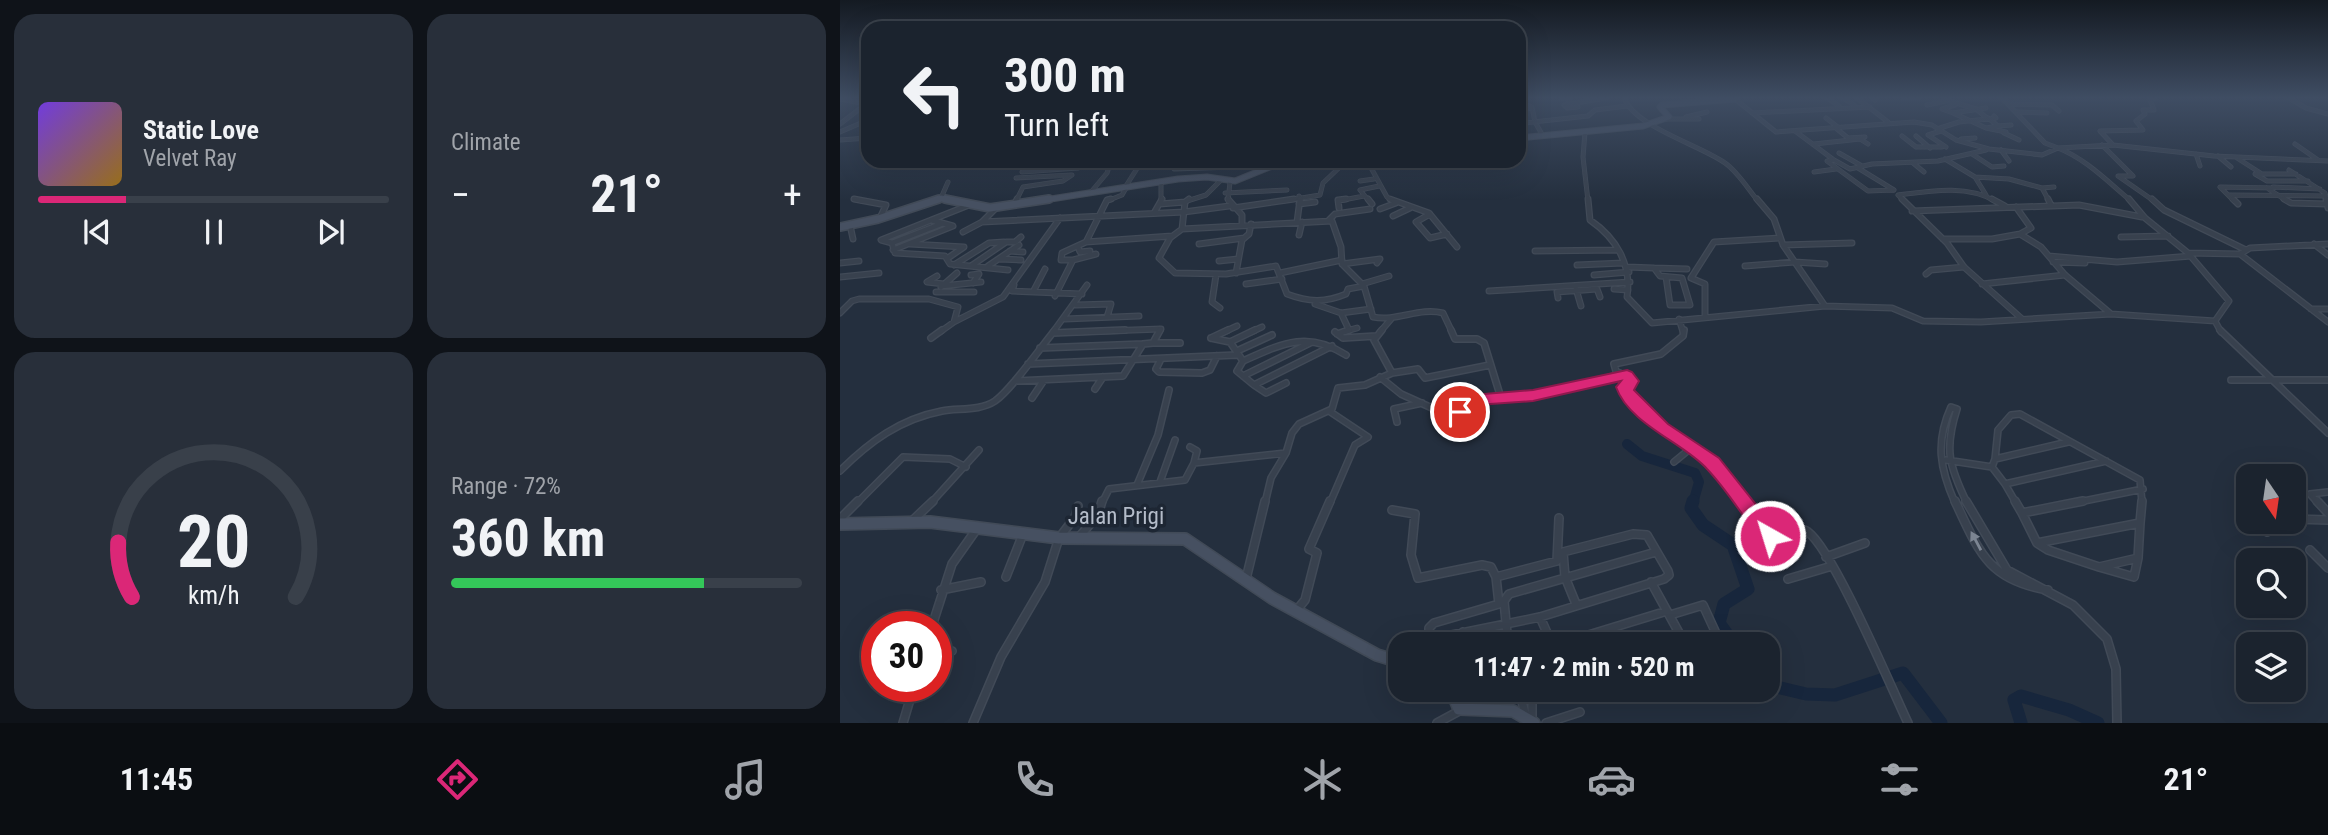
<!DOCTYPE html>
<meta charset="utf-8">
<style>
body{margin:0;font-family:"Roboto Condensed",sans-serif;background:#282f3a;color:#f1f3f6;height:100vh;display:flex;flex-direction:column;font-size:26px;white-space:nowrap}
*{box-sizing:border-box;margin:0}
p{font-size:23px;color:#a0a4aa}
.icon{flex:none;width:38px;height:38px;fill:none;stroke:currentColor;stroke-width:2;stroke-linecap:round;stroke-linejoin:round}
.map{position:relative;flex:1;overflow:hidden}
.side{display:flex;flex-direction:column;gap:14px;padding:14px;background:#0f1319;width:840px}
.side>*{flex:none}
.top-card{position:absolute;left:21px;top:21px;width:665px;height:147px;border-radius:21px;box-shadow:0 7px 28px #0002,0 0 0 2px #39404a;background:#1b232e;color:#f1f3f6;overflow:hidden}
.needle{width:46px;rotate:167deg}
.tools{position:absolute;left:1396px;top:464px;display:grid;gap:14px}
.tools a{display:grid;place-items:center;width:70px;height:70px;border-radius:14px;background:#1b232e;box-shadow:0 7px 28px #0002,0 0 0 2px #39404a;font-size:35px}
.speed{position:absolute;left:21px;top:611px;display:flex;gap:14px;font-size:35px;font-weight:700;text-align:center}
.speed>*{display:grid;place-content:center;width:91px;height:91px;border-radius:50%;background:#1b232e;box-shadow:0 7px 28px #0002,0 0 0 2px #39404a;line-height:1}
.speed .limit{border:10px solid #d22;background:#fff;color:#111}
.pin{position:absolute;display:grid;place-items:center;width:60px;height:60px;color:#fff;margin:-30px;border:4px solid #fff;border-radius:50%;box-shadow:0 2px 7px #0007}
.me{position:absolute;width:77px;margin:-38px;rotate:321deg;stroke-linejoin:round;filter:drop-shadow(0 0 5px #0008)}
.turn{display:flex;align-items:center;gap:24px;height:147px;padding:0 28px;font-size:32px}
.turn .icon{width:91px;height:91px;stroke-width:2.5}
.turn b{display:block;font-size:49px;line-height:60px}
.big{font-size:52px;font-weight:700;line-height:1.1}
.side .card{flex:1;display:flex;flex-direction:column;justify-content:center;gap:10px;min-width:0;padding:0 24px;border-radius:21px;background:#282f3a}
.side .dial{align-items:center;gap:0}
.dial svg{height:182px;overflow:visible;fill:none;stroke:#39404a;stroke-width:7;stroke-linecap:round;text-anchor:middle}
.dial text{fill:#f1f3f6;stroke:none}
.song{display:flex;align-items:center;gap:21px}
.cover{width:84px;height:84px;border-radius:10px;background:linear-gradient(135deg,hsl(260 70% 55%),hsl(40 70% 35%))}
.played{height:7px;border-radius:4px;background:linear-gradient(90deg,#db2777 25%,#39404a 25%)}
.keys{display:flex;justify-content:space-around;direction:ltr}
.heat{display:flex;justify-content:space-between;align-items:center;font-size:38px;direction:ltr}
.charge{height:10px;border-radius:5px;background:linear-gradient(90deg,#34c759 72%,#39404a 0)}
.side .tiles{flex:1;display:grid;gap:14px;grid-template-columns:repeat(2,1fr)}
.trip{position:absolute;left:548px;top:632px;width:392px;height:70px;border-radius:21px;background:#1b232e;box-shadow:0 7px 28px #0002,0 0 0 2px #39404a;font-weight:700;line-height:70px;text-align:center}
.tab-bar{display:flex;height:112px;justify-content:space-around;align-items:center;background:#0b0e12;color:#a0a4aa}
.tab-bar .icon{width:49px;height:49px}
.tab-bar .on{color:#db2777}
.tab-bar b{font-size:32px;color:#f1f3f6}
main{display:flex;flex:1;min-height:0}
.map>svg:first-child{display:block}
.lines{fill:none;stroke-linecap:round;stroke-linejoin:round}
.river-far1{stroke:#17263c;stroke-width:10}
.river{stroke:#17263c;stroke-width:13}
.street-far3-casing{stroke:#414a57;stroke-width:5}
.street-far2-casing{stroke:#414a57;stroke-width:7}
.street-far1-casing{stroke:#414a57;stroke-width:8}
.street-casing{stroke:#414a57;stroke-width:10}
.secondary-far2-casing{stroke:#414a57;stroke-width:7}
.secondary-far1-casing{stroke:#414a57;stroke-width:10}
.secondary-casing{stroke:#414a57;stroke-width:14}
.street-far3{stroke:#38414e;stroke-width:3.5}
.street-far2{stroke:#38414e;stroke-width:4.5}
.street-far1{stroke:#38414e;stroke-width:5}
.street{stroke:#38414e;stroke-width:7}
.secondary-far2{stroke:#465061;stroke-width:5}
.secondary-far1{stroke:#465061;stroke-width:7}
.secondary{stroke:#465061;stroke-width:11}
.oneway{fill:#7c8592}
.route{fill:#db2777;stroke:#8e194d;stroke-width:2}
.labels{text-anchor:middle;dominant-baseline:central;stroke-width:7;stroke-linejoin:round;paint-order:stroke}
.near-street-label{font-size:23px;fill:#b4bcc9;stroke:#1d2633}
</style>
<main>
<section class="side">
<div class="tiles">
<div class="card">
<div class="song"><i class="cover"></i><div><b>Static Love</b><p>Velvet Ray</p></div></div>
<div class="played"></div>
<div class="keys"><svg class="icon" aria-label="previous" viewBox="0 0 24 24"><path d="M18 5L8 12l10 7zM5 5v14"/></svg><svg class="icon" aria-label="pause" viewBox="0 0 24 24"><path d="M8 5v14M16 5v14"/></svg><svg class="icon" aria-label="next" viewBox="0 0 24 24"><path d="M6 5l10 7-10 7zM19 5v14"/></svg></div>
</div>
<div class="card"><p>Climate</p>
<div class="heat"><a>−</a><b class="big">21°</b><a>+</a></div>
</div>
<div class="card dial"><svg viewBox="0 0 100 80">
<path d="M14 69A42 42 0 1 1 86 69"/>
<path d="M14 69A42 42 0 0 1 8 45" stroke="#db2777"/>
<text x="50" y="56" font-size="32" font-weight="700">20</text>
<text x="50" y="72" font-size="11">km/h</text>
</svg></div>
<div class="card"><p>Range · 72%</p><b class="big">360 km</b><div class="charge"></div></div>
</div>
</section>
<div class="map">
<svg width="1488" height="723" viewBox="0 0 1488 723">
<rect width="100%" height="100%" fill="#242f3e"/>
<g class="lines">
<path class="river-far1" d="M 787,444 L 802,456 L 855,473 L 859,482 L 853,503"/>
<path class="river" d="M 853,501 L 851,508 L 863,525 L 893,545 L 908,589 L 884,604 L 879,623 L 894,644
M 928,685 L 966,694 L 995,695 L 1063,673 L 1101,723
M 1181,723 L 1174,700 L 1181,696 L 1229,710 L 1258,723"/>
<g class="street-far3-casing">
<path id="street-far3" d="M 721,98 L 730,100
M 784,98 C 795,127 860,145 885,163 C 898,172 908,189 918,201
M 987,98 L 999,106
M 1003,98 L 1014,105
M 1017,98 L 1048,122
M 1032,98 L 1035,100
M 1063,98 L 1079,98
M 1162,98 L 1205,143 L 1218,148 L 1273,145 L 1260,131 L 1303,130 L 1296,121 L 1305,114 L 1303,110 L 1314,110 L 1310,100 L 1315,98
M 1449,98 L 1466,108 L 1488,114
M 0,99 L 26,104 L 0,124
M 895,99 L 936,132 L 1074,122 L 1092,125 L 1116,140 L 1149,149 L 1202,155 L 1218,148 C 1246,159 1267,181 1291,201
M 1103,99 L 1136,109 L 1147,118
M 679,102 L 692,107 L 695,122 L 703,136
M 1169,104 L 1212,105 L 1219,111
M 724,105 L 766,98
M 724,105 L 727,108 L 738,107
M 1087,105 L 1106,101
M 1146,108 L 1113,113 L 1146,128
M 679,109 L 692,108
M 1177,112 L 1207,113
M 912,113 L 1030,107
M 1113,113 L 1102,109 L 1115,105
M 846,117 L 867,112
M 986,118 L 999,128
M 1148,118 L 1158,126 L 1146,128 L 1166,132
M 826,119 L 859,119
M 684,123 L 748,116 L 755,110 L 787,106
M 1158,126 L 1171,125
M 997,129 L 1008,138 L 1025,137
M 1097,129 L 1119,122 L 1156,118 L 1154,116
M 955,131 L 994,160 L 987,161 L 1028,191 L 1054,190
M 1101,131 L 1088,135 L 1106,147
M 0,132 L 28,120
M 745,132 L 743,157 L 748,201
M 1164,133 L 1179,140
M 1062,136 L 1076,147 L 1102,147
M 1076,136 L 1090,148
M 1121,139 L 1135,138
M 0,140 L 28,138
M 974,144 L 1020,139 L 1028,144
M 1455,144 L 1478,160
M 1262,145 L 1293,176 L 1278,176 L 1314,201
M 1273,145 L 1374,156 L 1488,161
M 1161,150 L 1169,161
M 999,153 L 1022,166
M 1132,154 L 1152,167 L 1164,166
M 1356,154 L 1360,166
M 1378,156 L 1391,167
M 1397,158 L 1422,174
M 1105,159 L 1135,177 L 1146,195
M 994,160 L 1010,169 L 1032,164 L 1098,161 L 1146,150
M 244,163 L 238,168 L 182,172 L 193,166 Z
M 338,163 L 394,161
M 1073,163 L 1084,172
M 269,164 L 285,161
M 530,166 L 547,197 L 553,201
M 1018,168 L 1054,190
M 334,169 L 392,167
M 1449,170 L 1485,193 L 1487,201
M 974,172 L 996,169
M 1456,174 L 1415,174 L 1427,181 L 1468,181
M 1135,177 L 1169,179 L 1202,188
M 176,178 L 232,175 L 223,181 L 183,187 L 176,201
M 520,181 L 534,179
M 1433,187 L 1480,189
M 1427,188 L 1447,201
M 284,189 L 298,167 L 314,161
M 251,192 L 267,173 L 271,161
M 385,193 L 447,190
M 1389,195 L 1486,196
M 459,196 L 461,201
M 101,198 L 108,182
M 14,199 L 22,201
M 267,201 L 282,195 L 286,188
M 321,201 L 321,182
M 347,201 L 366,195 L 380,181
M 388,201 L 390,182
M 443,201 L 480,195 L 483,183 L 501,166
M 498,201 L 524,196
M 529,201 L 520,190 L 539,186
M 1064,201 L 1058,195 C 1089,191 1127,184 1155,201
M 1209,201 L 1202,188 L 1214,187
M 1394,201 L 1380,187 L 1434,188"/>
</g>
<g class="street-far2-casing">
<path id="street-far2" d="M 14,199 L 46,205 L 40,218
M 349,199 L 345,202 L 342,229 L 330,238 L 319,258 L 335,273 L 386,274 L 436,266 L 447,294 C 468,302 485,303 506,294 L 508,289 L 524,286
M 388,199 L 402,215 L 402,225
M 528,199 L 532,204
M 550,199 L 589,213 L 617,247
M 748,199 L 750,220 C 776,238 792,264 787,297 L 812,323 L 985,306 L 1052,308 L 1083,321 L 1141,322 L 1271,314 L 1375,321
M 917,199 L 934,219 L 943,245 L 985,306
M 1062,199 L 1107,243 L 1124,267 L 1181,318
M 1152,199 L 1165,206
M 1208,199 L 1211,205
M 1289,199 L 1305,218 L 1348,253 L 1389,301 L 1375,321 L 1381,332
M 1312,199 L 1324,210 L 1406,250
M 1393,199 L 1398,204
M 1444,199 L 1451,203 L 1487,204
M 1486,199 L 1488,208
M 320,204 L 345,202
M 459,204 L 475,202
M 129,205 L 41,240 L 52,243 L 55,253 L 105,256 L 110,264 L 168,270
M 174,205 L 177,199
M 157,207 L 142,222 L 344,212 L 389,206
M 1176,207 L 1191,228 L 1180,234 L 1201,247 L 1225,275 L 1271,314
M 393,208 L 454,199
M 499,208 L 498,200 L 506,199
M 540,209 L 556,203
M 1072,211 L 1239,205 L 1302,217
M 314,213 L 322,199
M 590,214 L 576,222 L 590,238 L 607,234
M 553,216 L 570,208
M 489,220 L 495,214 L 530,209
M 457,222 L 460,199
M 10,225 L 13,239
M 342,229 L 492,221 L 501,247 L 502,264 L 524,286 L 533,317 C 557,322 579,307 603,313 L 612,332
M 123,232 L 142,222
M 459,235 L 462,222
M 1281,237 L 1328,236
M 1103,239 L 1152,239 L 1180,234
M 246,242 L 332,236
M 52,243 L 101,224
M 70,244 L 124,247 L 108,258
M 359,244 L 404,238
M 1474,244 L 1488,255
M 943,245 L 1012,243
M 238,247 L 240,252 L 250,251
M 53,250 L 113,226 L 91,220
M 170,251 L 183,252
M 695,251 L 777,250
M 1348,253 L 1400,254 L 1410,248 L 1488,244
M 1400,254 L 1488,322
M 1209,256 L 1277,262 L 1351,256
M 159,259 L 181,260
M 233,260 L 256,254
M 379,261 L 398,259
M 1213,262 L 1245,263
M 0,263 L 19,261
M 502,264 L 540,259 L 537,263
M 114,265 L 149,243 L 164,242
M 737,265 L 783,263
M 131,266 L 166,242 L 175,242 L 181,237
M 148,266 L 179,245
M 905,266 L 955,262 L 985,264
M 787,267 L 814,268 L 820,276 L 842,278 L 850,305 L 830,305 L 826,277
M 814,268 L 847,269
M 396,273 L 402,240 L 409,234 L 411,224
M 440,273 L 502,260
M 1086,274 L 1091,270 L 1124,267
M 131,275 L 139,274 L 133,283
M 376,275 L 372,302 L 380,308
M 754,275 L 789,272
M 97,276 L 87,282 L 104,284
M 0,277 L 39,273
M 406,284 L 442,279
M 522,284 L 549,276
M 1142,284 L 1225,275
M 174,285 L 172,291 L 242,294
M 102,286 L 141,282
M 101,287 L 117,273
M 736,289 L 741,306
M 774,289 L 788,290
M 194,290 L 205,269
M 649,291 L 790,282
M 96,292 L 134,292
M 215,296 L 233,260 L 221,260 L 222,253 L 246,242 L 267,200 L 271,199
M 718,298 L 717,292 L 757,289 L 760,297
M 475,304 L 501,313 L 531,309
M 236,305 L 271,304 L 267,317
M 1471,309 L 1488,309
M 0,313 L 12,301 L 19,299 L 89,299 L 118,307 L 114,322 L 163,297 L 220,218
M 501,313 L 509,330
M 865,317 L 865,284 L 851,278 L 874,242 L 940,238
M 225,319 L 299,316
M 839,319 L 843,332
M 100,332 L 114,322
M 213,332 L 247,285
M 238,332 L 321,329 L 319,332
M 384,332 L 397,326
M 411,332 L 422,327
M 503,332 L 517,328
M 540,332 L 552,318"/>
</g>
<g class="street-far1-casing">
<path id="street-far1" d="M 611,330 L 615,339 L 637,339 L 644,343 L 661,398 L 719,391 L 781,374
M 844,330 L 843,336 L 821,354 L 774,364 L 776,371 L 791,379 L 785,390 L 821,428 L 873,463 L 902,503
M 1380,330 L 1488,433
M 495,332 L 503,338 L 536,336
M 213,333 L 285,330
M 497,334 L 509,330
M 91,338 L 102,330
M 371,338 L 390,342 L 403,361 L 397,371 L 414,385 L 492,346
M 371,338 L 388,330
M 390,342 L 415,330
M 313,343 L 340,343
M 303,344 L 313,343 L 320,330
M 397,351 L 432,335
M 321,359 L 316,369 L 319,372 L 362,373 L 370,370 L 377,356
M 403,361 C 441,344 467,330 506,355
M 188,364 L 397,355
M 552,373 L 578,369 L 585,378 L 650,365
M 403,376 L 470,343
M 540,377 L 561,394 L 592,408
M 1391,380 L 1488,380
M 175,381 L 283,376 L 303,344 L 200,348
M 414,385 L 426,393 L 446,383
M 621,386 L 633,401 L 661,398
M 255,389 L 263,377
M 192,398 L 204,380
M 489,411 L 528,437 L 515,445 L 490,503
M 619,412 L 632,401
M 557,422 L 554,409 L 582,403
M 350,447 L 357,451 L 354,463
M 1155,459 L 1158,430 L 1171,415 L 1180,414 L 1300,480 L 1302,503
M 1106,460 L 1152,467 L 1155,459 L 1228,442
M 834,462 L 851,448
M 1152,467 L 1165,484 L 1266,461
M 0,471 C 29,442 60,419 102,411 C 119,408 140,411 155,401 C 172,389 200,348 215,330
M 320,482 L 335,440
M 1165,484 L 1176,503
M 297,485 L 318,435 L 329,390
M 17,503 L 63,457 L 110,459 L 126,467
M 91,503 L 139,450
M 262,503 L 269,489 L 345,480 L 354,463 L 446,453 L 452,433 L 459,424 L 492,409 L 498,388 L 525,385 L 552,373 L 534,340 L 542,330
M 425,503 L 431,478 L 446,453
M 1115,503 C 1100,469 1095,442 1111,407 L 1117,409 C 1104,449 1109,466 1127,503
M 1234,503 L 1303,489
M 1478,503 L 1470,494 L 1488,492"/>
</g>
<g class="street-casing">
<path id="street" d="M 901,501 L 927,536 C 939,533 958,524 968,532 C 993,550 1051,687 1068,723
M 1115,501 C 1139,552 1148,580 1208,590
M 1126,501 L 1167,570 L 1233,605 L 1267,639 L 1276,669 L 1277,723
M 1175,501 L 1182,513 L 1243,501
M 1477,501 L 1488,513
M 552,510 L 575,514 L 571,555 L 578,578 L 642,565 L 651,567 L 656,577
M 1182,513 L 1197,543
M 0,519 L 18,501
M 1454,519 L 1488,520
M 73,520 L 93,501
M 1300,523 L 1302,501
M 1300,523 L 1298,558 L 1259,567 L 1208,550 L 1197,543 Z
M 1427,532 L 1437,527 L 1436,522
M 239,537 L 258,515 L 262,501
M 1470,550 L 1488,568
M 986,557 L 1025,543
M 1259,567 L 1294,577 L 1298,558
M 166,577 L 183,534
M 406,579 L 425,501
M 948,579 L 992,566
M 811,582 L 843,640 L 832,644
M 101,590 L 141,582
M 456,611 L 465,600 L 477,553 L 469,549 L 490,501
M 830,615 L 863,605 L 881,644
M 700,617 L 712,644
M 92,626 L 112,564 L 136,530
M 765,630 L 774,644
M 623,632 L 625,644
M 602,637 L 700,617 L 824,579 L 829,575 L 828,571 L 807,535 L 793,534 L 723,552 L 725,577 L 736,604
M 589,644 L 589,628 L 594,623 L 659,604 L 656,577 L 717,561 L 719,518
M 668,644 L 664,601 L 669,594 L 816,552
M 719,644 L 827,611
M 96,655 L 112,651
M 679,690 L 686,717
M 692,721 L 692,697 L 705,690
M 63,723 L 74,686
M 133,723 L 161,657 L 205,582 L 219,538 L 235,517 L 238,506
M 597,723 L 621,710
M 706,723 L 740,712"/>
</g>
<g class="secondary-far2-casing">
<path id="secondary-far2" d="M 679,138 L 803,126 L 829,117 L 820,107 L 822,105 L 895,99
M 93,201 L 101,198 L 114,201
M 198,201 L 338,179 L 367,177 L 395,181 L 442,162 L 519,166 L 564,161"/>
</g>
<g class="secondary-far1-casing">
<path id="secondary-far1" d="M 105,199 L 150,208 L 209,199
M 0,227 L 38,219 L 99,199"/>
</g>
<g class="secondary-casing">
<path id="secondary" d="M 0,524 L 90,522 L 219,538 L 345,539 L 432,598 L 537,655 L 560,662
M 611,690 L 619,709 L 673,711 L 694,723"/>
</g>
<use href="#street-far3" class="street-far3"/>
<use href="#street-far2" class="street-far2"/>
<use href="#street-far1" class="street-far1"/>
<use href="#street" class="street"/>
<use href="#secondary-far2" class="secondary-far2"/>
<use href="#secondary-far1" class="secondary-far1"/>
<use href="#secondary" class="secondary"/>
</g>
<defs><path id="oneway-solid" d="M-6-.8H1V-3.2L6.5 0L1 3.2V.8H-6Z" transform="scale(1.75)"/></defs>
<use class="oneway" href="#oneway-solid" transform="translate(1136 541) rotate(-118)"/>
<linearGradient id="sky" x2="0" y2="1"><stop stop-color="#141a22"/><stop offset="0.49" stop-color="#3f4d63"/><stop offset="1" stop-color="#3f4d63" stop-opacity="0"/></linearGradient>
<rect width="1488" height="200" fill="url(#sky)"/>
<path class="route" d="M 787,370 L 792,372 L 799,381 L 794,390 L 828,424 L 879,458 L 937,531 L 940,536 L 937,542 L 922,542 C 904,518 888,491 867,469 C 844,443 789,424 776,387 L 781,381 L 693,401 L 636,405 L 620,417 L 611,412 L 626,397 L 632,395 L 693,390 Z"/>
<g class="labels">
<g class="near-street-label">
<text x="276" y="516">Jalan Prigi</text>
</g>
</g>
</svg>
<div class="tools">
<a><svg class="needle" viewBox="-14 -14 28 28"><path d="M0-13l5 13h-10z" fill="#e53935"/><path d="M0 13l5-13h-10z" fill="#a0a4aa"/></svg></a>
<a><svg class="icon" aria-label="search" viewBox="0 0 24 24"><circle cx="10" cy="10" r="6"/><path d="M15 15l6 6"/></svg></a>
<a><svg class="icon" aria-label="layers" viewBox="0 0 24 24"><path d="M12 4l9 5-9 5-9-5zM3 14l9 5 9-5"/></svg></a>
</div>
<div class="speed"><div class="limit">30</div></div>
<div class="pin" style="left:620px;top:412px;background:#d93025"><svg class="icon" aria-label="arrive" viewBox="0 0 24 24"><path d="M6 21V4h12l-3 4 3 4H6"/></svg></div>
<svg class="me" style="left:930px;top:536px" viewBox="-20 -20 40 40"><circle r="17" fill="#db2777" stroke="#fff" stroke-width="3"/><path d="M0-11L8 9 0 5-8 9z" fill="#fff"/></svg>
<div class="trip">11:47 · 2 min · 520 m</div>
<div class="top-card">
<div class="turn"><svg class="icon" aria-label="left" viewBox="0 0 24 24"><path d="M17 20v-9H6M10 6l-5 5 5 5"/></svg><div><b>300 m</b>Turn left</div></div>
</div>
</div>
</main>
<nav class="tab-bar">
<b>11:45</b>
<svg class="icon on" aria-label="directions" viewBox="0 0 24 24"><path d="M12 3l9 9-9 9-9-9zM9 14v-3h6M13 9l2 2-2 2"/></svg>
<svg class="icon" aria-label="music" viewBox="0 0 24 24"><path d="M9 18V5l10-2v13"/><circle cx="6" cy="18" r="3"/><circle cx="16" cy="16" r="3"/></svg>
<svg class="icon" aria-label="phone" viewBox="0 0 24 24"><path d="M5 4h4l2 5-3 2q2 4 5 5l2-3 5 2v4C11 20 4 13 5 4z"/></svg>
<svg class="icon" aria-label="climate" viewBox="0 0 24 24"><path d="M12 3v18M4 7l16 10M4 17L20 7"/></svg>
<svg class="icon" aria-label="car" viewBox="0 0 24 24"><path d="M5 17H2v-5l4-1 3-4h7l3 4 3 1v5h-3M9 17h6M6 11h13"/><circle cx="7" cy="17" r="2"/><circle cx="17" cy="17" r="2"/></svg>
<svg class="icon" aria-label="filters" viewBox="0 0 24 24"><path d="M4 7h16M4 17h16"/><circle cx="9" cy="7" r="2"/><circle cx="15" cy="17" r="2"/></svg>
<b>21°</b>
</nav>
